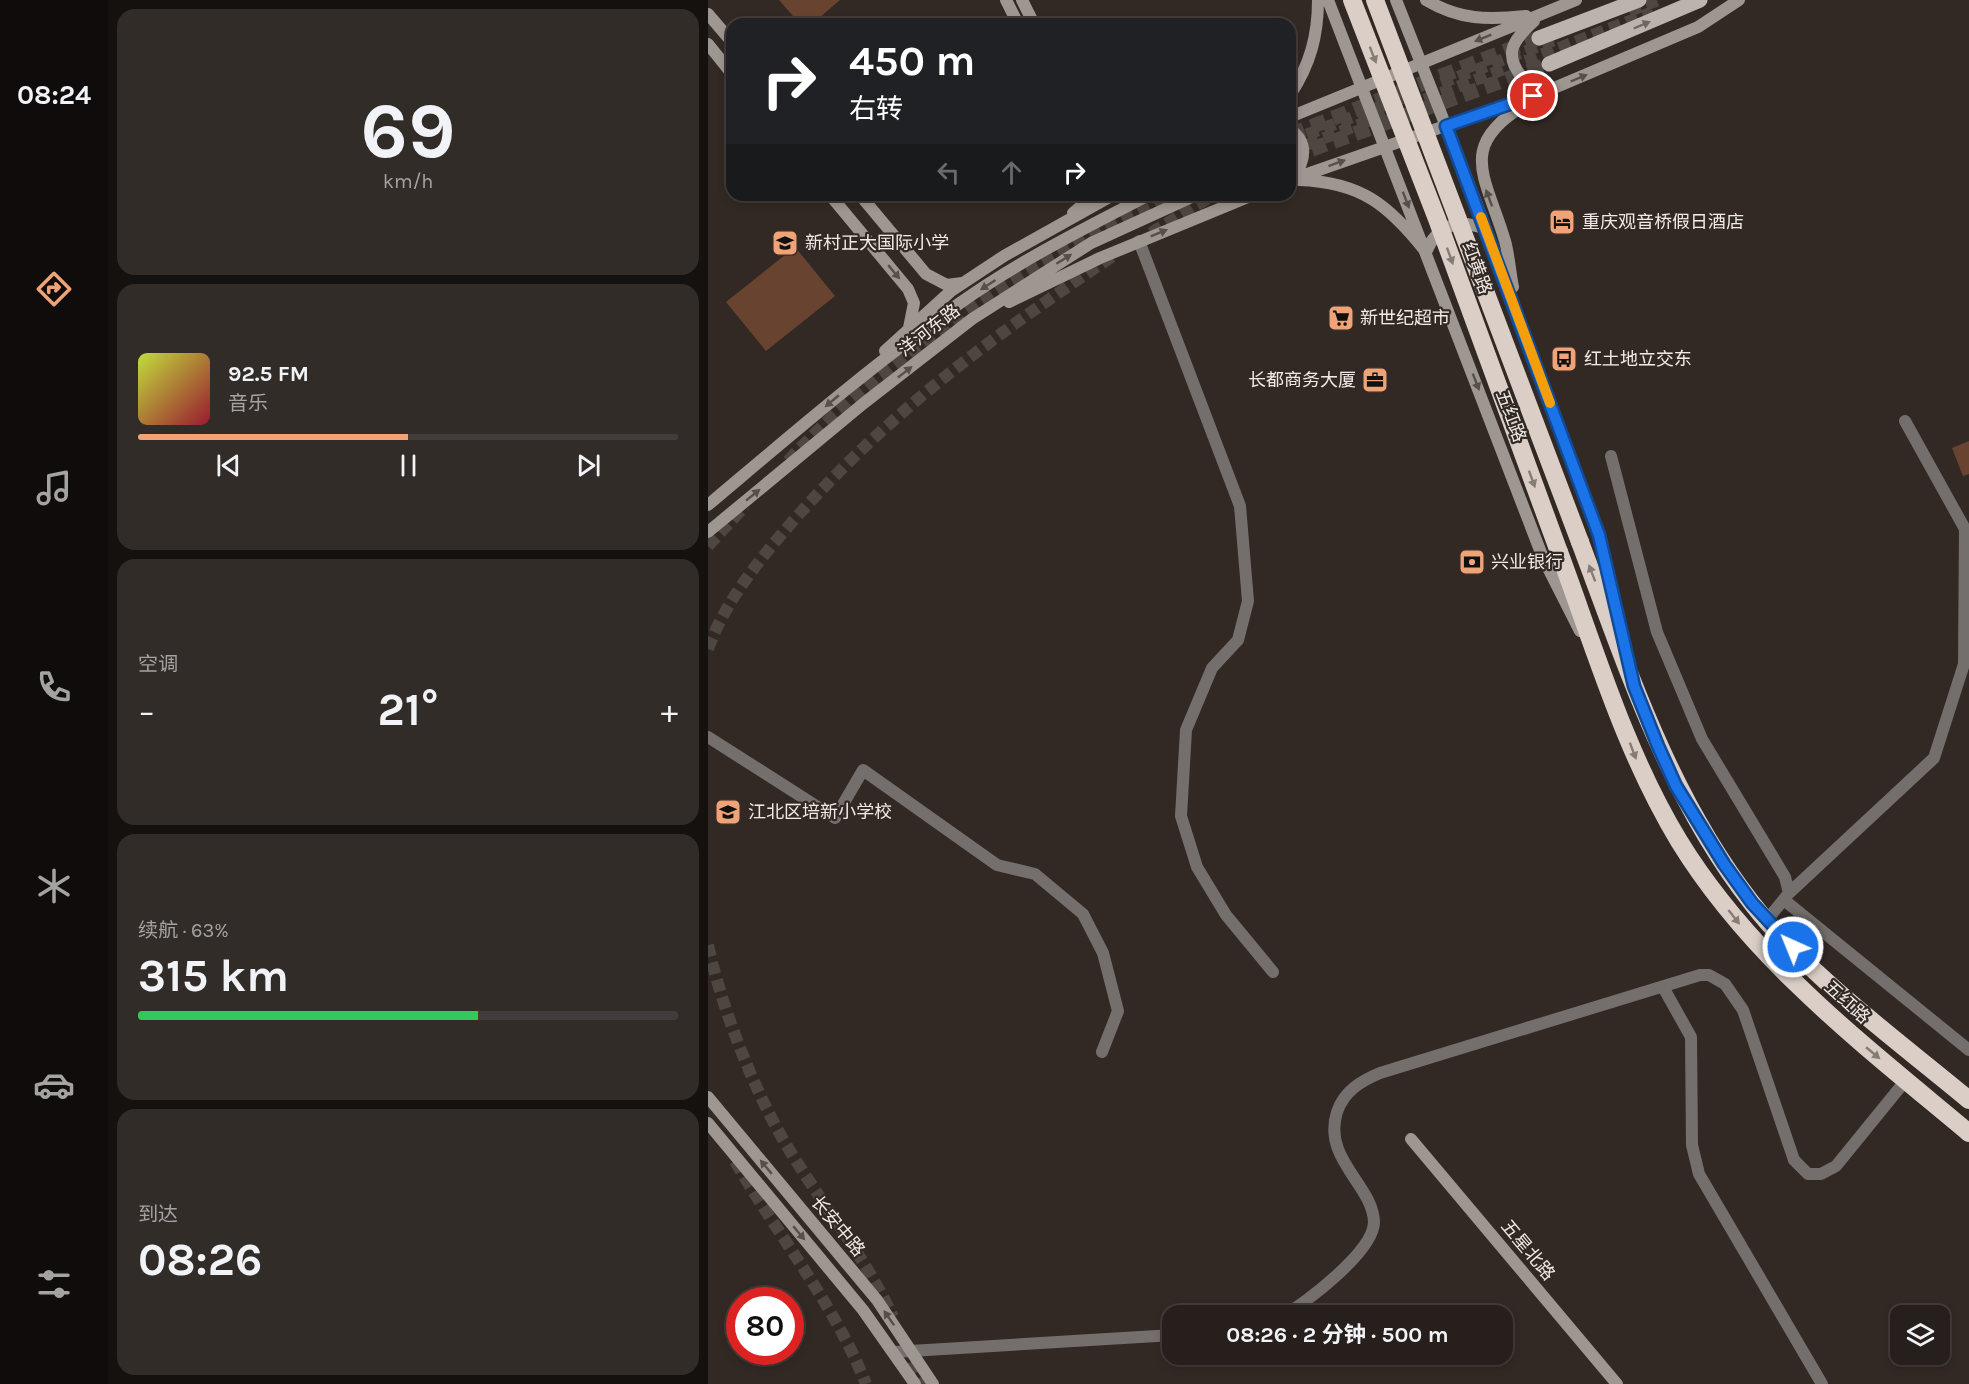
<!DOCTYPE html>
<html lang="zh">
<meta charset="utf-8">
<style>
body{margin:0;font-family:Karla,"Noto Sans SC",sans-serif;background:#322c28;color:#f1f3f6;height:100vh;display:flex;flex-direction:column;font-size:22px;white-space:nowrap}
*{box-sizing:border-box;margin:0}
p{font-size:20px;color:#a4a2a3}
.icon{flex:none;width:33px;height:33px;fill:none;stroke:currentColor;stroke-width:2;stroke-linecap:round;stroke-linejoin:round}
.map{position:relative;flex:1;overflow:hidden}
.side{display:flex;flex-direction:column;gap:9px;padding:9px;background:#15110f;width:600px}
.side>*{flex:none}
.hud{position:absolute;left:18px;top:18px;width:570px;height:183px;border-radius:18px;box-shadow:0 3px 9px #0003,0 0 0 2px #423d3a;background:#202124;color:#fff;overflow:hidden}
.controls{position:absolute;left:1182px;top:1305px;display:grid;gap:12px}
.controls a{display:grid;place-items:center;width:60px;height:60px;border-radius:12px;background:#261f1b;box-shadow:0 3px 9px #0003,0 0 0 2px #423d3a;font-size:30px}
.speed{position:absolute;left:18px;top:1287px;display:flex;gap:12px;font-size:30px;font-weight:700;text-align:center}
.speed>*{display:grid;place-content:center;width:78px;height:78px;border-radius:50%;background:#261f1b;box-shadow:0 3px 9px #0003,0 0 0 2px #423d3a;line-height:1}
.speed .limit{border:9px solid #d22;background:#fff;color:#111}
.pin{position:absolute;display:grid;place-items:center;width:51px;height:51px;color:#fff;margin:-26px;border:3px solid #fff;border-radius:50%;box-shadow:0 2px 6px #0007}
.me{position:absolute;width:66px;margin:-33px;rotate:316deg;stroke-linejoin:round;filter:drop-shadow(0 0 4px #0008)}
.turn{display:flex;align-items:center;gap:21px;height:126px;padding:0 24px;font-size:27px}
.turn .icon{width:78px;height:78px;stroke-width:2.5}
.turn b{display:block;font-size:42px;line-height:51px}
.lanes{display:flex;align-items:center;height:57px;padding:0 24px;background:#0003;justify-content:center;gap:30px;direction:ltr}
.lanes .off{opacity:.35}
.big{font-size:45px;font-weight:700;line-height:1.1}
.side .card{flex:1;display:flex;flex-direction:column;justify-content:center;gap:9px;min-width:0;padding:0 21px;border-radius:18px;background:#322c28}
.side .dial{align-items:center;gap:0}
.dial b{font-size:78px;line-height:1}
.song{display:flex;align-items:center;gap:18px}
.cover{width:72px;height:72px;border-radius:9px;background:linear-gradient(135deg,hsl(70 70% 55%),hsl(350 70% 35%))}
.played{height:6px;border-radius:3px;background:linear-gradient(90deg,#efa377 50%,#423d3a 50%)}
.keys{display:flex;justify-content:space-around;direction:ltr}
.heat{display:flex;justify-content:space-between;align-items:center;font-size:33px;direction:ltr}
.charge{height:9px;border-radius:4px;background:linear-gradient(90deg,#34c759 63%,#423d3a 0)}
.trip{position:absolute;left:454px;top:1305px;width:351px;height:60px;border-radius:18px;background:#261f1b;box-shadow:0 3px 9px #0003,0 0 0 2px #423d3a;font-weight:700;line-height:60px;text-align:center}
main{display:flex;flex:1;min-height:0}
.tab-bar{display:flex;flex-direction:column;width:108px;justify-content:space-around;align-items:center;background:#0f0c0b;color:#a4a2a3}
.tab-bar .icon{width:42px;height:42px}
.tab-bar .active{color:#efa377}
.tab-bar b{font-size:27px;color:#f1f3f6}
.map>svg:first-child{display:block}
.green{fill:#684430}
.lines{fill:none;stroke-linecap:round;stroke-linejoin:round}
.secondary-tunnel{stroke:#4e4641;stroke-width:12;stroke-dasharray:12 6;stroke-linecap:butt}
.primary-tunnel{stroke:#4e4641;stroke-width:15;stroke-dasharray:15 8;stroke-linecap:butt}
.street{stroke:#746f6d;stroke-width:12}
.secondary{stroke:#9d9691;stroke-width:12}
.primary{stroke:#bdb3ae;stroke-width:15}
.highway{stroke:#dacec7;stroke-width:18}
.highway-bridge{stroke:#dacec7;stroke-width:18}
.oneway{fill:#716762}
.oneway2{fill:#574f4a}
.oneway3{fill:#867c76}
.route-casing{stroke:#114b97;stroke-width:15}
.route{stroke:#1a73e8;stroke-width:10}
.slow{stroke:#f59e0b;stroke-width:10}
.labels{text-anchor:middle;dominant-baseline:central;stroke-width:4.5;stroke-linejoin:round;paint-order:stroke}
.poi-label{font-size:18px;fill:#f0eae6;stroke:#322924;text-anchor:start}
.street-label{font-size:18px;fill:#f0eae6;stroke:#322924}
</style>
<main>
<nav class="tab-bar">
<b>08:24</b>
<svg class="icon active" aria-label="directions" viewBox="0 0 24 24"><path d="M12 3l9 9-9 9-9-9zM9 14v-3h6M13 9l2 2-2 2"/></svg>
<svg class="icon" aria-label="music" viewBox="0 0 24 24"><path d="M9 18V5l10-2v13"/><circle cx="6" cy="18" r="3"/><circle cx="16" cy="16" r="3"/></svg>
<svg class="icon" aria-label="phone" viewBox="0 0 24 24"><path d="M5 4h4l2 5-3 2q2 4 5 5l2-3 5 2v4C11 20 4 13 5 4z"/></svg>
<svg class="icon" aria-label="climate" viewBox="0 0 24 24"><path d="M12 3v18M4 7l16 10M4 17L20 7"/></svg>
<svg class="icon" aria-label="car" viewBox="0 0 24 24"><path d="M5 17H2v-5l4-1 3-4h7l3 4 3 1v5h-3M9 17h6M6 11h13"/><circle cx="7" cy="17" r="2"/><circle cx="17" cy="17" r="2"/></svg>
<svg class="icon" aria-label="filters" viewBox="0 0 24 24"><path d="M4 7h16M4 17h16"/><circle cx="9" cy="7" r="2"/><circle cx="15" cy="17" r="2"/></svg>
</nav>
<section class="side">
<div class="card dial"><b>69</b><p>km/h</p></div>
<div class="card">
<div class="song"><i class="cover"></i><div><b>92.5 FM</b><p>音乐</p></div></div>
<div class="played"></div>
<div class="keys"><svg class="icon" aria-label="previous" viewBox="0 0 24 24"><path d="M18 5L8 12l10 7zM5 5v14"/></svg><svg class="icon" aria-label="pause" viewBox="0 0 24 24"><path d="M8 5v14M16 5v14"/></svg><svg class="icon" aria-label="next" viewBox="0 0 24 24"><path d="M6 5l10 7-10 7zM19 5v14"/></svg></div>
</div>
<div class="card"><p>空调</p>
<div class="heat"><a>−</a><b class="big">21°</b><a>+</a></div>
</div>
<div class="card"><p>续航 · 63%</p><b class="big">315 km</b><div class="charge"></div></div>
<div class="card"><p>到达</p><b class="big">08:26</b></div>
</section>
<div class="map">
<svg width="1261" height="1384" viewBox="0 0 1261 1384">
<rect width="100%" height="100%" fill="#322924"/>
<path class="green" d="M 71,0 L 132,0 L 104,24 L 92,24 Z
M 87,247 L 127,296 L 58,351 L 18,302 Z
M 1261,441 L 1261,474 L 1255,476 L 1244,448 Z"/>
<g class="lines">
<path class="secondary-tunnel" d="M 921,11 L 951,0
M 582,141 L 849,39
M 582,151 L 945,12
M 443,233 L 505,195
M 80,461 C 187,346 327,262 467,195
M 0,546 L 37,506
M 0,649 C 17,601 52,559 85,521 C 181,412 285,336 405,256
M 0,945 C 13,1005 42,1080 72,1134 C 107,1196 155,1252 185,1317
M 27,1161 C 70,1236 126,1303 158,1384
M 205,1361 L 216,1384"/>
<path class="primary-tunnel" d="M 582,135 L 831,38
M 582,157 L 841,64"/>
<path class="street" d="M 431,241 L 532,506 L 540,601 L 530,640 L 504,668 L 478,730 L 473,816 L 489,867 L 518,915 L 565,972
M 903,456 L 949,632 L 994,739 L 1077,877 L 1081,893 L 1059,920
M 0,737 L 127,818 L 155,770 L 289,865 L 327,874 L 375,914 L 395,953 L 410,1011 L 394,1052
M 1081,893 L 1226,758 L 1256,664 L 1257,529 L 1197,421
M 1076,900 L 1261,1050
M 955,987 L 983,1037 L 984,1145 L 991,1174 L 1114,1384
M 575,1316 C 599,1302 666,1251 666,1222 C 665,1185 614,1159 629,1112 C 636,1091 653,1081 672,1073 L 992,975 L 1001,975 L 1017,984 L 1035,1010 L 1086,1160 L 1100,1174 L 1113,1174 L 1128,1166 L 1198,1080
M 186,1352 L 465,1335"/>
<path class="secondary" d="M 298,0 L 310,24
M 314,0 L 326,24
M 620,0 L 835,558 L 872,631
M 688,0 L 768,202 L 891,535 L 915,637
M 718,0 C 752,20 779,20 818,16
M 0,14 L 24,42
M 826,21 C 804,41 794,55 817,81 L 842,88
M 0,44 L 24,74
M 582,95 C 602,65 610,36 610,0
M 582,117 L 868,0
M 582,129 C 601,143 597,161 585,179
M 582,180 L 846,88 L 990,27 L 1031,0
M 591,180 C 653,182 681,205 718,252 C 729,225 751,218 777,229
M 122,195 L 200,289 L 206,303 L 201,328
M 152,195 L 218,274 L 239,285 L 254,283
M 365,213 L 372,207 L 377,195
M 805,287 C 802,272 801,255 797,241 C 778,176 746,145 822,102
M 301,302 L 392,258 L 545,195
M 177,351 L 243,291 L 296,256 L 405,195
M 0,505 C 82,436 164,365 252,303 C 311,261 377,228 441,195
M 0,532 L 156,403 L 264,319 L 383,243 L 488,195
M 0,1097 L 169,1300 L 225,1384
M 0,1123 L 155,1310 L 207,1384
M 703,1139 L 909,1384"/>
<path class="primary" d="M 831,38 L 931,0
M 841,64 L 992,0"/>
<path class="highway" d="M 872,542 C 919,667 960,795 1043,902 C 1101,977 1188,1039 1261,1100
M 851,552 C 887,649 917,752 971,841 C 1044,960 1156,1045 1261,1133"/>
<path class="highway-bridge" d="M 644,0 L 729,219 L 851,552
M 667,0 L 872,542"/>
</g>
<defs><path id="oneway-solid" d="M-6-.8H1V-3.2L6.5 0L1 3.2V.8H-6Z" transform="scale(1.5)"/></defs>
<use class="oneway" href="#oneway-solid" transform="translate(934 25) rotate(-23)"/>
<g class="oneway2">
<use href="#oneway-solid" transform="translate(775 38) rotate(158)"/>
<use href="#oneway-solid" transform="translate(871 78) rotate(-23)"/>
<use href="#oneway-solid" transform="translate(629 163) rotate(-20)"/>
<use href="#oneway-solid" transform="translate(781 198) rotate(-110)"/>
<use href="#oneway-solid" transform="translate(698 200) rotate(69)"/>
<use href="#oneway-solid" transform="translate(451 233) rotate(-22)"/>
<use href="#oneway-solid" transform="translate(356 259) rotate(-32)"/>
<use href="#oneway-solid" transform="translate(186 272) rotate(50)"/>
<use href="#oneway-solid" transform="translate(280 285) rotate(147)"/>
<use href="#oneway-solid" transform="translate(197 372) rotate(-38)"/>
<use href="#oneway-solid" transform="translate(768 382) rotate(69)"/>
<use href="#oneway-solid" transform="translate(124 401) rotate(140)"/>
<use href="#oneway-solid" transform="translate(45 495) rotate(-39)"/>
<use href="#oneway-solid" transform="translate(58 1167) rotate(-130)"/>
<use href="#oneway-solid" transform="translate(91 1233) rotate(50)"/>
<use href="#oneway-solid" transform="translate(181 1318) rotate(-125)"/>
</g>
<g class="oneway3">
<use href="#oneway-solid" transform="translate(665 55) rotate(69)"/>
<use href="#oneway-solid" transform="translate(742 256) rotate(70)"/>
<use href="#oneway-solid" transform="translate(824 479) rotate(70)"/>
<use href="#oneway-solid" transform="translate(884 573) rotate(-111)"/>
<use href="#oneway-solid" transform="translate(925 751) rotate(69)"/>
<use href="#oneway-solid" transform="translate(1026 917) rotate(52)"/>
<use href="#oneway-solid" transform="translate(1165 1053) rotate(40)"/>
</g>
<g class="lines">
<g class="route-casing">
<path id="route" d="M 825,96 L 738,126 L 891,535 L 926,686 L 950,746 L 968,786 L 1016,864 L 1044,903 L 1085,947"/>
</g>
<use href="#route" class="route"/>
<path class="slow" d="M 773,217 L 842,403"/>
</g>
<defs>
<g id="hotel-square" transform="scale(1.35)"><rect x="-9" y="-9" width="18" height="18" rx="4" fill="#efa377" stroke="#322924"/><path d="M-6-4.5h1.5V1H6V5H4.5V3h-9V5H-6ZM-4 0a1.8 1.8 0 1 1 3.6 0ZM.5 0V-2.5h3Q6-2.5 6 0Z" fill="#111"/></g>
<g id="school-square" transform="scale(1.35)"><rect x="-9" y="-9" width="18" height="18" rx="4" fill="#efa377" stroke="#322924"/><path d="M0-5L7-2L0 1L-7-2ZM-4 1L0 2.5L4 1V4Q0 6-4 4Z" fill="#111"/></g>
<g id="supermarket-square" transform="scale(1.35)"><rect x="-9" y="-9" width="18" height="18" rx="4" fill="#efa377" stroke="#322924"/><path d="M-6-5.5h2.5l.6 2H6L4.5 2H-2.5L-4.4-4H-6ZM-1.5 3.2a1.3 1.3 0 1 0 .1 0ZM3 3.2a1.3 1.3 0 1 0 .1 0Z" fill="#111"/></g>
<g id="bus-square" transform="scale(1.35)"><rect x="-9" y="-9" width="18" height="18" rx="4" fill="#efa377" stroke="#322924"/><path d="M-5-6H5V4H4V6H2V4H-2V6H-4V4H-5ZM-3.5-4V0h7V-4ZM-3.5 1.2v1.5H-2V1.2ZM2 1.2v1.5H3.5V1.2Z" fill="#111"/></g>
<g id="office-square" transform="scale(1.35)"><rect x="-9" y="-9" width="18" height="18" rx="4" fill="#efa377" stroke="#322924"/><path d="M-6-3h4V-5.5h4V-3h4V5H-6ZM-1-4.5V-3h2v-1.5ZM-6 0V1H6V0Z" fill="#111"/></g>
<g id="bank-square" transform="scale(1.35)"><rect x="-9" y="-9" width="18" height="18" rx="4" fill="#efa377" stroke="#322924"/><path d="M-6-4H6V4H-6ZM0-2.3a2.3 2.3 0 1 0 0 4.6a2.3 2.3 0 1 0 0-4.6Z" fill="#111"/></g>
</defs>
<g fill-rule="evenodd">
<use href="#hotel-square" x="854" y="222"/>
<use href="#school-square" x="77" y="243"/>
<use href="#supermarket-square" x="633" y="318"/>
<use href="#bus-square" x="856" y="359"/>
<use href="#office-square" x="667" y="380"/>
<use href="#bank-square" x="764" y="562"/>
<use href="#school-square" x="20" y="812"/>
</g>
<g class="labels">
<g class="poi-label">
<text x="874" y="222">重庆观音桥假日酒店</text>
<text x="97" y="243">新村正大国际小学</text>
<text x="652" y="318">新世纪超市</text>
<text x="876" y="359">红土地立交东</text>
<text x="648" y="380" text-anchor="end">长都商务大厦</text>
<text x="783" y="562">兴业银行</text>
<text x="40" y="812">江北区培新小学校</text>
</g>
<g class="street-label">
<text transform="translate(769 268) rotate(70)">红黄路</text>
<text transform="translate(221 330) rotate(-38)">洋河东路</text>
<text transform="translate(803 416) rotate(69)">五红路</text>
<text transform="translate(1139 1002) rotate(42)">五红路</text>
<text transform="translate(130 1226) rotate(50)">长安中路</text>
<text transform="translate(820 1250) rotate(50)">五星北路</text>
</g>
</g>
</svg>
<div class="controls">
<a><svg class="icon" aria-label="layers" viewBox="0 0 24 24"><path d="M12 4l9 5-9 5-9-5zM3 14l9 5 9-5"/></svg></a>
</div>
<div class="speed"><div class="limit">80</div></div>
<div class="pin" style="left:825px;top:96px;background:#d93025"><svg class="icon" aria-label="arrive" viewBox="0 0 24 24"><path d="M6 21V4h12l-3 4 3 4H6"/></svg></div>
<svg class="me" style="left:1085px;top:947px" viewBox="-20 -20 40 40"><circle r="17" fill="#1a73e8" stroke="#fff" stroke-width="3"/><path d="M0-11L8 9 0 5-8 9z" fill="#fff"/></svg>
<div class="trip">08:26 · 2 分钟 · 500 m</div>
<div class="hud">
<div class="turn"><svg class="icon" aria-label="right" viewBox="0 0 24 24"><path d="M7 20v-9h11M14 6l5 5-5 5"/></svg><div><b>450 m</b>右转</div></div>
<div class="lanes"><svg class="icon off" aria-label="left" viewBox="0 0 24 24"><path d="M17 20v-9H6M10 6l-5 5 5 5"/></svg><svg class="icon off" aria-label="ahead" viewBox="0 0 24 24"><path d="M12 20V5M6 11l6-6 6 6"/></svg><svg class="icon" aria-label="right" viewBox="0 0 24 24"><path d="M7 20v-9h11M14 6l5 5-5 5"/></svg></div>
</div>
</div>
</main>
